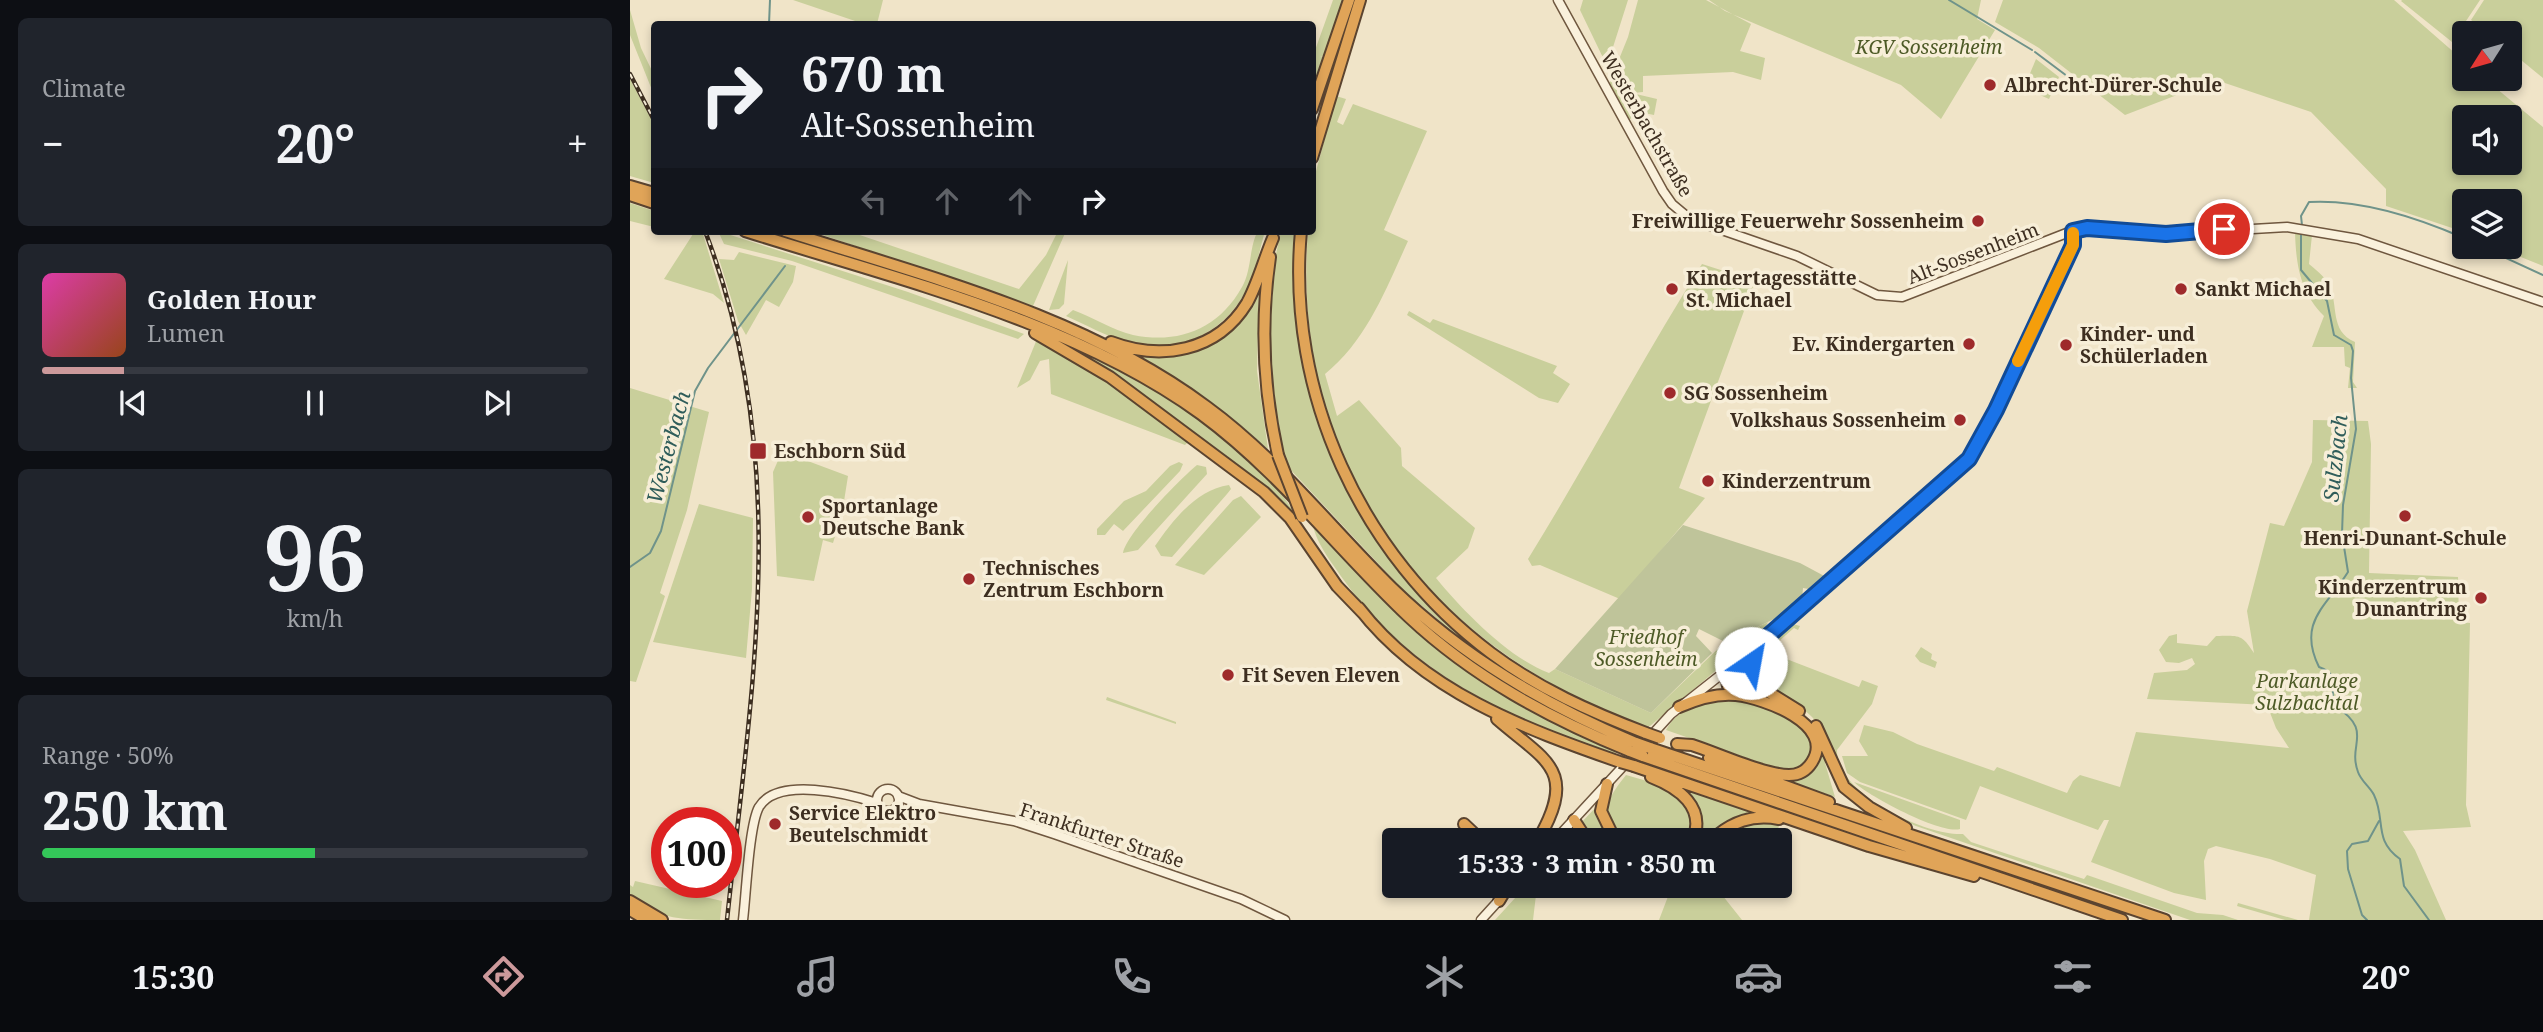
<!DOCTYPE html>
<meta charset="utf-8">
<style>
body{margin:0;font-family:"Noto Serif",serif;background:#20242c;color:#f1f3f6;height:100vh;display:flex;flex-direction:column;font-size:26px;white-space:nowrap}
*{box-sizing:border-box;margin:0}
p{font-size:23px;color:#9ea1a6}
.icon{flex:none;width:38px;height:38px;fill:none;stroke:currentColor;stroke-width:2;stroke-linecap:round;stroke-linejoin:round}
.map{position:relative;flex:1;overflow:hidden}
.drawer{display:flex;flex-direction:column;gap:18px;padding:18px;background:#0d0f14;width:630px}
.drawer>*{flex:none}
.hud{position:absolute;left:21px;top:21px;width:665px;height:214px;border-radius:7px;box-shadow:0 4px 10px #0003;background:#171b24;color:#f1f3f6;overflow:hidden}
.needle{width:46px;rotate:233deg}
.controls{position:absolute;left:1822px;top:21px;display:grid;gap:14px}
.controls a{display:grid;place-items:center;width:70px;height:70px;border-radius:7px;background:#171b24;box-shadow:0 4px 10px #0003;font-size:35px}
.speed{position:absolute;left:21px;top:807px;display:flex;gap:14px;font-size:35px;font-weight:700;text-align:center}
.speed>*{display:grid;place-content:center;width:91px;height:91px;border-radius:50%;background:#171b24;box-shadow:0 4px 10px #0003;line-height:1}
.speed .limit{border:10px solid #d22;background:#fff;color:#111}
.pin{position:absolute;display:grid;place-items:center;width:60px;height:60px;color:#fff;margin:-30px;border:4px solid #fff;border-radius:50%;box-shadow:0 2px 7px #0007}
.me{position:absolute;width:77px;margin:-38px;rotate:33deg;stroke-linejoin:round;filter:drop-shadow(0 0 5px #0008)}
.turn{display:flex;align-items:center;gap:24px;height:147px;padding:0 35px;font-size:32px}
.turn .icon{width:91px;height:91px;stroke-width:2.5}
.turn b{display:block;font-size:49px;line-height:60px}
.lanes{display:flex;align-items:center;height:66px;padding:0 35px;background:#0003;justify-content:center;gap:35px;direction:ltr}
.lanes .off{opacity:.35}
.big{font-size:52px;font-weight:700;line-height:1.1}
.drawer .widget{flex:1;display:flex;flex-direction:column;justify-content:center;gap:10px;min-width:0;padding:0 24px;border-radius:10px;background:#20242c}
.drawer .dial{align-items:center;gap:0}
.dial b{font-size:91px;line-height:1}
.song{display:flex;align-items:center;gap:21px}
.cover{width:84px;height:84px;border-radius:10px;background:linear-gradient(135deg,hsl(320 70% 55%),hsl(20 70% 35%))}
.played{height:7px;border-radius:4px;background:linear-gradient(90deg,#cc999b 15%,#363941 15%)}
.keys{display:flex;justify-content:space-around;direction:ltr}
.heat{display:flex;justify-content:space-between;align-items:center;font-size:38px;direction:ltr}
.charge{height:10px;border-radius:5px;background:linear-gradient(90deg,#34c759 50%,#363941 0)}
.trip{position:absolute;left:752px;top:828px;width:410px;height:70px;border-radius:7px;background:#171b24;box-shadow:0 4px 10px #0003;font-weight:700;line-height:70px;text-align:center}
.tabs{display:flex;height:112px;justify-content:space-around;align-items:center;background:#090b0e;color:#9ea1a6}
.tabs .icon{width:49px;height:49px}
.tabs .selected{color:#cc999b}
.tabs b{font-size:32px;color:#f1f3f6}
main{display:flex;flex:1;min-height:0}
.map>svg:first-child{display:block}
.green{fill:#c9cf9b;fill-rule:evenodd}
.cemetery{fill:#bfc49a}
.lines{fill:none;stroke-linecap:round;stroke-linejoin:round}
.stream{stroke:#6f938a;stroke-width:2}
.secondary-casing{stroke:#6f573f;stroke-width:11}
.highway-casing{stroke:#5b4430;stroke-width:14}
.secondary{stroke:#faf1dc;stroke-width:8}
.highway{stroke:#e0a458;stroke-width:10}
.rail-casing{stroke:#3d2e20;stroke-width:4.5}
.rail{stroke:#f7eed8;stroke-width:2;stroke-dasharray:5;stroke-linecap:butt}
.highway-bridge-casing{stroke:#5b4430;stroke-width:14;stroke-linecap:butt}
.highway-bridge{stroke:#e0a458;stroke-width:10}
.route-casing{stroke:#114b97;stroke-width:18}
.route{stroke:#1a73e8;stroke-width:12}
.slow{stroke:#f59e0b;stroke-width:12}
.poi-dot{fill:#9e2a2b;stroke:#f7eed8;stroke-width:2.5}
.labels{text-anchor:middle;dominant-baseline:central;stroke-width:7;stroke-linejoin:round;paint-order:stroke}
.park-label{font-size:19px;font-style:italic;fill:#4d5a26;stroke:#f7eed8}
.poi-label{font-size:19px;font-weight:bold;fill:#3d2e20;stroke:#f7eed8;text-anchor:start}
.street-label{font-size:19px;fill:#3d2e20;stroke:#f7eed8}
.water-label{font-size:21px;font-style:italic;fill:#2f5d5a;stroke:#f7eed8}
</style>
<main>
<section class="drawer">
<div class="widget"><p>Climate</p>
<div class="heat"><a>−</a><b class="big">20°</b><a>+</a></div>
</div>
<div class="widget">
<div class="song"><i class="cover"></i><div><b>Golden Hour</b><p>Lumen</p></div></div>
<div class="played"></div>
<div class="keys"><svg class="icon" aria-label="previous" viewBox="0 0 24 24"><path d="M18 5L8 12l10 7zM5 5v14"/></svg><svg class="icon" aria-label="pause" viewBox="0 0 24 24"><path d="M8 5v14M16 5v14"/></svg><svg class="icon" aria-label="next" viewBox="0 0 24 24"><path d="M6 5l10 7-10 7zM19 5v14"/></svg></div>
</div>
<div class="widget dial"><b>96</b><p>km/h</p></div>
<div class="widget"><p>Range · 50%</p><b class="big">250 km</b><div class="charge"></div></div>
</section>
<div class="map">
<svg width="1913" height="920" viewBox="0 0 1913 920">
<rect width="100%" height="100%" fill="#f0e4c8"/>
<path class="green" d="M 163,0 L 253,0 L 247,24 L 234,24 Z
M 703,0 L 713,0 L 695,56 L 690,57 L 695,57 L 687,80 L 683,79 L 683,56 Z
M 953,0 L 998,0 L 977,66 L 950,10 Z
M 1008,0 L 1076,0 L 1121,24 L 1110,51 L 1135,58 L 1131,80 L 1103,72 L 1013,76 L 1013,92 L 1003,93 L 1003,105 L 1006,94 L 1027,99 L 1024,115 L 1009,112 L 999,120 L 979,84 L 998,37 Z
M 1079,0 L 1351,0 L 1347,19 L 1365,30 L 1311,119 L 1271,85 L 1095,11 Z
M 1373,0 L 1764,0 L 1834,61 L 1834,79 L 1855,79 L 1913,127 L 1913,266 L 1866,247 L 1880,247 L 1880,201 L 1834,201 L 1834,232 L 1756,206 L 1756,189 L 1681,112 L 1586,80 L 1495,115 L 1409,48 L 1365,22 ZM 1880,117 L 1880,163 L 1834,163 L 1834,117 Z
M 1850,0 L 1822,42 L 1771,1 L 1772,0 Z
M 1854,0 L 1913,0 L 1913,78 L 1880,51 L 1880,33 L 1858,33 L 1841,20 Z
M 0,10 L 11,48 L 24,75 L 24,95 L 0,35 Z
M 1406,59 L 1429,77 L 1419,99 L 1394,88 Z
M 0,79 L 24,124 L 24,183 L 0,176 Z
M 706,96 L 716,99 L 707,122 L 713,125 L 723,104 L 797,131 L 754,230 L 778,241 C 756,289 737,340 695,374 L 707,416 L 729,400 L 771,448 L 772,466 L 845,528 L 838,548 L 806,578 C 832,610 880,659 919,673 L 925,669 L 1021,713 L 1095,642 L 1138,622 L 1134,630 L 1020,726 L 1015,727 C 797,646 660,470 678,231 L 682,231 L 685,175 Z
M 0,203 L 24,211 L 24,227 L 0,221 Z
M 65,231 L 72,231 L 94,303 L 83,294 L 34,279 Z
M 88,231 L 278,292 L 394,334 L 388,339 L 162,261 L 94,244 Z
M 181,231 L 218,231 L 389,289 L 416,255 L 428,231 L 436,231 L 403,306 Z
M 628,231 L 635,231 C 630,248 627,266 620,283 C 598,332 549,357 496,342 C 476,336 456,325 436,316 L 443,310 C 463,317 482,330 503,335 C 548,344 588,330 612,287 C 622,270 619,246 628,231 Z
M 651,231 L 667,231 L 667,293 L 707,467 L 742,533 L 785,589 L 851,651 L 929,701 L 1008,737 L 912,693 L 844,650 L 771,588 L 658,467 L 646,430 L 636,334 L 644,263 Z
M 1665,232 L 1682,235 L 1679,264 C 1685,269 1695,277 1699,284 C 1709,305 1699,331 1725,342 L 1723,382 L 1727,388 L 1718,388 L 1720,368 L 1715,366 L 1714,347 L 1682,347 L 1694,316 C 1670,292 1666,265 1665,232 Z
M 109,252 L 166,266 L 163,282 L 149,307 L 136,300 L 116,335 L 108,321 L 89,259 L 104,260 Z
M 438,260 L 434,304 L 429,309 L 419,310 Z
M 1072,264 L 1125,281 L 1049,488 L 1075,498 L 990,599 L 910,565 L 902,566 L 898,559 C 958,462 1011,361 1072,264 Z
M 629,284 L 627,371 L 638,449 L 556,384 L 504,354 L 517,355 L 591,336 Z
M 779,311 L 800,323 L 803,319 L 927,366 L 923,373 L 940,384 L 928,403 L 909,398 L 777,315 Z
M 407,339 L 476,381 L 559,441 L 555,445 L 421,394 L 419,359 L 410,361 L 400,380 L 387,388 Z
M 432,344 C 500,365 638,455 667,519 Z
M 0,388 L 79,412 L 57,510 L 30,593 L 35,596 L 6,682 L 0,681 Z
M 1683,420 L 1738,421 L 1741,444 L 1739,573 L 1828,577 L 1829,622 L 1840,623 L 1836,805 L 1841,827 L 1773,831 L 1785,850 L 1816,920 L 1679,920 L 1686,875 L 1640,859 L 1586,846 L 1578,849 L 1574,861 L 1576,900 L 1544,893 L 1461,862 L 1479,820 L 1474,820 L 1468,830 L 1350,786 L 1336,820 L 1230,782 L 1217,773 L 1212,756 L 1238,756 L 1229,741 L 1234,725 L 1263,732 L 1287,744 L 1364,771 L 1367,767 L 1437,793 L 1443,781 L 1450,775 L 1490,787 L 1506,732 L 1659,748 L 1646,728 L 1637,705 L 1517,699 L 1524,673 L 1557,670 L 1565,664 L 1562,658 L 1549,663 L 1536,662 L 1529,650 L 1539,636 L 1547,634 L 1547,643 L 1577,646 L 1586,636 C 1611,635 1612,635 1624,653 L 1617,611 L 1640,523 L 1654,526 L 1682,462 Z
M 150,456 L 167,457 L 218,476 L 212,514 L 203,543 L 193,540 L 184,581 L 147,576 L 143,472 Z
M 549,462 L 553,464 L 550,471 L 493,531 L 484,524 L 475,535 L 467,535 L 467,529 L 494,501 L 516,491 L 540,466 Z
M 567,465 L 576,467 L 577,474 L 508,550 L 493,553 C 496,534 550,479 567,465 Z
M 599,485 L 601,489 L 597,494 L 542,557 L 531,556 L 525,546 C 543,520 566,490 599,485 Z
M 611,496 L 631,517 L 574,575 L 545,565 L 603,500 Z
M 69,504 L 123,518 L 122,589 L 116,658 L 23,642 Z
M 683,525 C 777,629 855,698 986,752 L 985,755 C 876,716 783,676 713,579 C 702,563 686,543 683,525 Z
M 1163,624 L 1170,626 L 1168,630 L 1164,628 L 1148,642 L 1146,655 L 1229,687 L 1232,680 L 1248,686 L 1242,704 L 1207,750 C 1206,794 1296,836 1333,834 L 1341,842 L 1454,879 L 1457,875 L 1567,913 L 1593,915 L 1608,920 L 1560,920 L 1286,826 C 1257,814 1222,800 1208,770 C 1200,751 1198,733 1182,717 C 1166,700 1141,693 1125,676 L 1126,657 Z
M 1291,647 L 1302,654 L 1301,659 L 1307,662 L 1305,668 L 1290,662 L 1285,656 Z
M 477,697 L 546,722 L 546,724 L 476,700 Z
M 1104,697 L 1147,710 L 1179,732 L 1183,752 L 1174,766 L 1157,772 L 1036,730 C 1050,705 1077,701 1104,697 Z
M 1190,743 L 1198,762 L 1195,763 L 1205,797 L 1124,769 L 1167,778 Z
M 996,775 C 1033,785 1068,795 1059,840 L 991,840 C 969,813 976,800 996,775 Z
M 1224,782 L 1330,820 L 1330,829 C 1312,835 1238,796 1224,782 Z
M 1055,789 L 1126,814 L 1078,840 L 1066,840 Z
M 968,805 L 982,840 L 961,840 L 950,824 Z
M 1123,821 L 1150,823 L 1148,829 L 1122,840 L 1086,840 L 1097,831 Z
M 5,881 L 92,901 L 90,920 C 53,920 32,919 0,900 L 0,885 L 3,887 Z
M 896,886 L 910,886 L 904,893 L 906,895 L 903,920 L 865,920 Z
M 1042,886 L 1085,886 L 1112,920 L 1029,920 Z
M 1608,903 L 1668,920 L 1655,920 L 1607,906 Z"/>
<path class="cemetery" d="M 1053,525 L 1170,563 L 1198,578 L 1184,590 L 1173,588 L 1172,599 L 1157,613 L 1095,642 L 1069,629 L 1066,636 L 1082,653 L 1021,713 L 925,669 Z"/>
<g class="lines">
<path class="stream" d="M 1319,0 L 1402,50
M 139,24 L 140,0
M 1405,52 L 1445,82
M 1672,225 L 1671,216 L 1679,202 C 1731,199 1786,217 1834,238
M 1671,234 L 1671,270 L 1697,301 L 1704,335 L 1721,345 L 1723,351 L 1721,378 L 1726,429 L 1713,505 L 1712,534 L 1718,572 C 1696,607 1667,622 1689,667 C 1712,675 1699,688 1704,705 C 1745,732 1717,742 1728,772 C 1731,781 1740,787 1744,795 C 1756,820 1743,840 1770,859 L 1774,886 L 1799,920
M 1852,247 L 1913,275
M 0,567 L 20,553 L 31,531 L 65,391 L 78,368 L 155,266
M 1737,920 L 1732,915 L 1718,869 L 1717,851 L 1722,844 L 1738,841 L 1749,821"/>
<g class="secondary-casing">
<path id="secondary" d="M 928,0 L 1033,191 L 1042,204 L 1060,219 L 1167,256 L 1247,295 L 1272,297 L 1447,229 L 1537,234 L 1657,227 L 1728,239 L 1913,302
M 1020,737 L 1041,714 L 1121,651 L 1339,459 L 1366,410 L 1443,245 L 1443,231
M247 800a11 11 0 1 1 22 0a11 11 0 1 1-22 0Z
M 268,796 L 289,804 L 384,821 L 424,834 L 611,899 L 655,920
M 925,840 L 997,762
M 113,920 C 116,896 119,825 129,807 C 148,776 219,794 247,803
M 851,920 L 871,898"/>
</g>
<g class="highway-casing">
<path id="highway" d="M 682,109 L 719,0
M 682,158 L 730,0
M 0,186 L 24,193
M 0,195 L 24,203
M 115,231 C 265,279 442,320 571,414 C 650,472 708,550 779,617 C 843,677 919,718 1000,751
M 155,231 C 298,277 455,316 577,407 C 648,459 700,527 762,588 C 833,657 915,705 1006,743
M 671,231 C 656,393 731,556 861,653 C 909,689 961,712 1016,733
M 640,257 C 630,325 633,388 648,455
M 405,333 L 480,377 L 634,492 L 660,518 L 707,586 L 733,613
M 481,342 C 531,361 587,352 617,303 C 628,283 634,259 643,238
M 729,608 C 794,692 893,728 990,762
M 1121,651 L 1123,684
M 1100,668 L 1169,711
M 1095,672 L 1098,686 L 1109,695
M 867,719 C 915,761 949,769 908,840
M 1186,726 L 1214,787 L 1239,807 L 1276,828
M 1047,744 L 1062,745 C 1087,753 1135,775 1159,775 C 1169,775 1177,770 1182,762 C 1206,724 1133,698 1106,695 C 1086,693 1067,699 1049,707
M 1020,748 L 1535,920
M 1013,756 L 1492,920
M 1079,758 L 1199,802
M 1004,766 L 1239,846 L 1344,876
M 1021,777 C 1049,788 1076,807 1063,840
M 977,784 L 971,811 L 985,840
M 944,820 L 957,840
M 834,824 L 851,840
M 1082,840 C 1101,822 1122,814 1149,819
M 0,901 L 32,920
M 869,901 L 878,886
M 0,910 L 17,920"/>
</g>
<use href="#secondary" class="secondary"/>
<use href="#highway" class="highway"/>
<g class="rail-casing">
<path id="rail" d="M 0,74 L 24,120
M 75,231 C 163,460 122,684 97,920"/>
</g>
<use href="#rail" class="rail"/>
<g class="highway-bridge-casing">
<path id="highway-bridge" d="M 648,455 L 672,517
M 1016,733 L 1030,738
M 1006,743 L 1020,748
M 1000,751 L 1013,756
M 990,762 L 1004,766"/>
</g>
<use href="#highway-bridge" class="highway-bridge"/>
</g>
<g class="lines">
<g class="route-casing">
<path id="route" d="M 1121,663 L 1121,651 L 1339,459 L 1366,410 L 1443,245 L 1443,231 L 1457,228 L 1536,234 L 1594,229"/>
</g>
<use href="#route" class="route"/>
<path class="slow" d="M 1388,361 L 1443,245 L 1443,233"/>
</g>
<g class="poi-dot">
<circle cx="1360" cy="85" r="7"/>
<circle cx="1348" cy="221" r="7"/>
<circle cx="1042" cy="289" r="7"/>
<circle cx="1551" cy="289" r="7"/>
<circle cx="1339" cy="344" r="7"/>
<circle cx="1436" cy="345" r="7"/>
<circle cx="1040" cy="393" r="7"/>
<circle cx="1330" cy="420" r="7"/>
<rect x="119" y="442" width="18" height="18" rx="3.5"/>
<circle cx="1078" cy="481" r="7"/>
<circle cx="1775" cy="516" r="7"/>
<circle cx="178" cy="517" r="7"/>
<circle cx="339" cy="579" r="7"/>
<circle cx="1851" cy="598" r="7"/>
<circle cx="598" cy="675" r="7"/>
<circle cx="145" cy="824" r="7"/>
</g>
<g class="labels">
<g class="park-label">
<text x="1299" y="47">KGV Sossenheim</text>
<text x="1016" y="637">Friedhof<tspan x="1016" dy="22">Sossenheim</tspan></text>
<text x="1677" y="681">Parkanlage<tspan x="1677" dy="22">Sulzbachtal</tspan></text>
</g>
<g class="poi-label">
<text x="1374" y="85">Albrecht-Dürer-Schule</text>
<text x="1334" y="221" text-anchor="end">Freiwillige Feuerwehr Sossenheim</text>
<text x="1056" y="278">Kindertagesstätte<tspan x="1056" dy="22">St. Michael</tspan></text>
<text x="1565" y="289">Sankt Michael</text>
<text x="1450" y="334">Kinder- und<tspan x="1450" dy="22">Schülerladen</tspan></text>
<text x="1325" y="344" text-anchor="end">Ev. Kindergarten</text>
<text x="1054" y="393">SG Sossenheim</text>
<text x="1316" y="420" text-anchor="end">Volkshaus Sossenheim</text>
<text x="144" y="451">Eschborn Süd</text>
<text x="1092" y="481">Kinderzentrum</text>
<text x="192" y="506">Sportanlage<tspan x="192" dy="22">Deutsche Bank</tspan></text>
<text x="1775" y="538" text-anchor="middle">Henri-Dunant-Schule</text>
<text x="353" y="568">Technisches<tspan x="353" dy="22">Zentrum Eschborn</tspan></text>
<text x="1837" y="587" text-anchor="end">Kinderzentrum<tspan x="1837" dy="22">Dunantring</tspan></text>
<text x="612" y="675">Fit Seven Eleven</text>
<text x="159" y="813">Service Elektro<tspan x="159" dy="22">Beutelschmidt</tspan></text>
</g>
<g class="street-label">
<text transform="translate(1017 124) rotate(60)">Westerbachstraße</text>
<text transform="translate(1343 253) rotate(-21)">Alt-Sossenheim</text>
<text transform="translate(472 835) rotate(18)">Frankfurter Straße</text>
</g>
<g class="water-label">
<text transform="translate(38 447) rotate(-75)">Westerbach</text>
<text transform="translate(1705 458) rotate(-84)">Sulzbach</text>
</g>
</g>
</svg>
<div class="controls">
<a><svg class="needle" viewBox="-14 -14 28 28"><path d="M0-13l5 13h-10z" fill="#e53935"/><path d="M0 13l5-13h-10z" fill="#9ea1a6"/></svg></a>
<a><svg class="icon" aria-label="sound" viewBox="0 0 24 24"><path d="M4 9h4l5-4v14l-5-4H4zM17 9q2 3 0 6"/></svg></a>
<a><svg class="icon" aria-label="layers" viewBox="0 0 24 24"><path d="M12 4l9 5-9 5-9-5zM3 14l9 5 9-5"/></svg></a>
</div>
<div class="speed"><div class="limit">100</div></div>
<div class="pin" style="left:1594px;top:229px;background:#d93025"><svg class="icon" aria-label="arrive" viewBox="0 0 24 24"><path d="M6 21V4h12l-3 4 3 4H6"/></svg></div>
<svg class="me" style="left:1121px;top:663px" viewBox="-20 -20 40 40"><circle r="19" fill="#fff"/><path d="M0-13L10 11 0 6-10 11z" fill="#1a73e8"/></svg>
<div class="trip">15:33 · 3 min · 850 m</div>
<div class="hud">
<div class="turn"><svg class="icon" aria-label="right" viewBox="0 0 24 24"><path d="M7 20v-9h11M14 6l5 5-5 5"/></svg><div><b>670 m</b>Alt-Sossenheim</div></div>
<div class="lanes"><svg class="icon off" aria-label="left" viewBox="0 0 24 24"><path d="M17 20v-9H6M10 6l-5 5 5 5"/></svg><svg class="icon off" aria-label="ahead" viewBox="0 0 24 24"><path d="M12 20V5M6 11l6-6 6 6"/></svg><svg class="icon off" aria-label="ahead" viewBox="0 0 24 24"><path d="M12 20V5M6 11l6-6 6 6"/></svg><svg class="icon" aria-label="right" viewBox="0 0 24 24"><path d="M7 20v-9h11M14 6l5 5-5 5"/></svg></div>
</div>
</div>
</main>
<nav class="tabs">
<b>15:30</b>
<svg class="icon selected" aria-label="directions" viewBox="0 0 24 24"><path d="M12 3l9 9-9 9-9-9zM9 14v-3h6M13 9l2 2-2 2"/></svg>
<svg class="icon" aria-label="music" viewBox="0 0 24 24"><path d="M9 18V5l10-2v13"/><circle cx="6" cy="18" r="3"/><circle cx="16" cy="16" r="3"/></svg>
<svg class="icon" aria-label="phone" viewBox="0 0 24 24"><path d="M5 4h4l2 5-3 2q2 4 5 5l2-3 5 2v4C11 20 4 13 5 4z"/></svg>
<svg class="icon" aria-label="climate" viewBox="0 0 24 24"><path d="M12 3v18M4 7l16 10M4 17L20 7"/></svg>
<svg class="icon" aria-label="car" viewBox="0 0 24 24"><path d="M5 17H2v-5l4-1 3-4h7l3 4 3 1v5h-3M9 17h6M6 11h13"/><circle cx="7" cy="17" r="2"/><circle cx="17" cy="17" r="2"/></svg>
<svg class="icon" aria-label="filters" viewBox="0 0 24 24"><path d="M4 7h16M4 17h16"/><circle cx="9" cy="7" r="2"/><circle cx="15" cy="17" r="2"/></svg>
<b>20°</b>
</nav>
